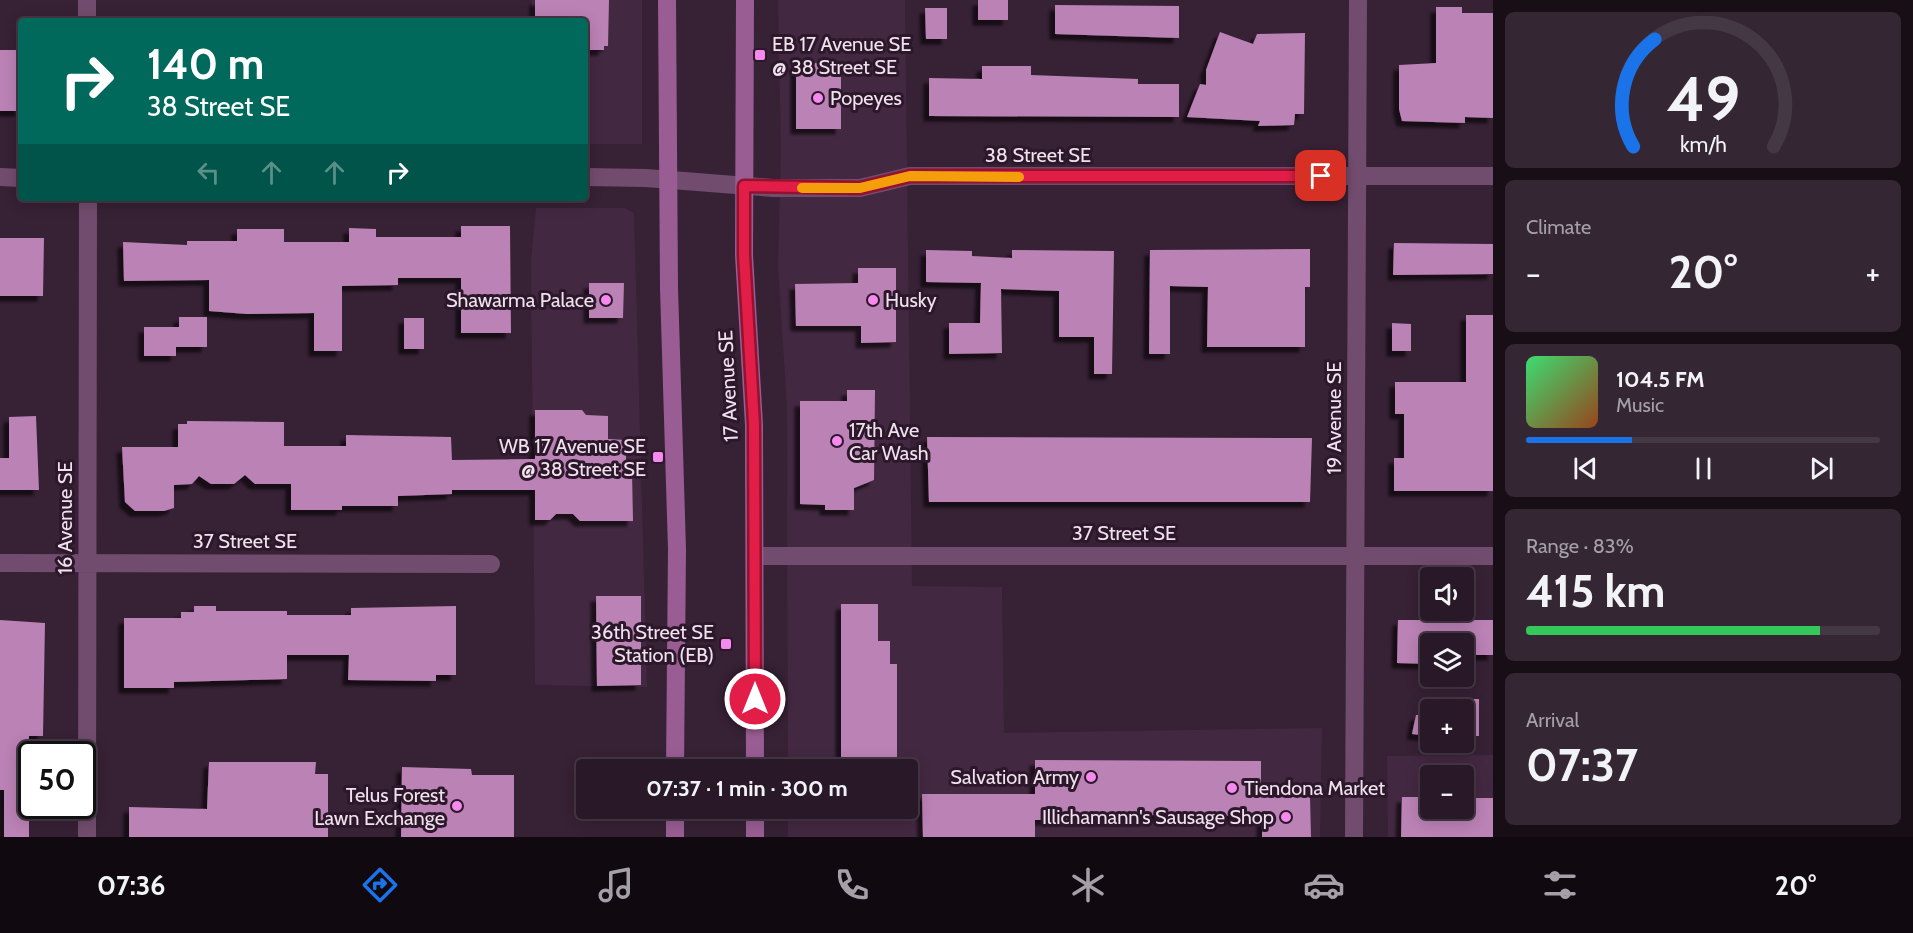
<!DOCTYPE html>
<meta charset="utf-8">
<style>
body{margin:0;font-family:Cabin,sans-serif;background:#352634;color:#f1f3f6;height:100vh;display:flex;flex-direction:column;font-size:22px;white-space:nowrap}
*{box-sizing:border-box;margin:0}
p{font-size:20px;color:#a5a0a8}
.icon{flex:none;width:33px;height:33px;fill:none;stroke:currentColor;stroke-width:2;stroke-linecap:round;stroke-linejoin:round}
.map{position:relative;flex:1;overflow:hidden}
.drawer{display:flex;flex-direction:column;gap:12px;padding:12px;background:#170e16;width:420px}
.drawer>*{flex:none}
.banner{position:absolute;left:18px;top:18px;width:570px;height:183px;border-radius:6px;box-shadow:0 3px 15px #0003,0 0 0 2px #453845;background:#00695c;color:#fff;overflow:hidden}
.fabs{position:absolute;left:1420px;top:567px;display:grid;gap:12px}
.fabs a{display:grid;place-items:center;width:54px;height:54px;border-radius:6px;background:#291928;box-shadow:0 3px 15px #0003,0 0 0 2px #453845;font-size:30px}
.speed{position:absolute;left:18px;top:741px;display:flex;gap:12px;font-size:30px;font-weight:700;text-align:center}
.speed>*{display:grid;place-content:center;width:78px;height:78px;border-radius:50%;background:#291928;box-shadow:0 3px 15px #0003,0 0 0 2px #453845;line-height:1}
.speed .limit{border:3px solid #111;border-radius:9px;background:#fff;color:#111}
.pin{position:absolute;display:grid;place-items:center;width:51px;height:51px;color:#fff;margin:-26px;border-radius:12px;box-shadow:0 3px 9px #0006}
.me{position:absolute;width:66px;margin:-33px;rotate:0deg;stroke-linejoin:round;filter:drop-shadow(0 0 4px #0008)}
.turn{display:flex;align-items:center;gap:21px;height:126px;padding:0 30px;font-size:27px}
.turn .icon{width:78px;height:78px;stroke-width:2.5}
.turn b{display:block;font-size:42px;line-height:51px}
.lanes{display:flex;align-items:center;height:57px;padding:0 30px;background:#0003;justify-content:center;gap:30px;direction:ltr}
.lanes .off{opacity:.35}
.big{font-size:45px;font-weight:700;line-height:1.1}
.drawer .card{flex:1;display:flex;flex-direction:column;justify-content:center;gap:9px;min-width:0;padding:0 21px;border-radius:9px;background:#352634}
.drawer .dial{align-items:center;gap:0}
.dial svg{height:156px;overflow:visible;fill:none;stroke:#453845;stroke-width:7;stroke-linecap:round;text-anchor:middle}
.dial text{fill:#f1f3f6;stroke:none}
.song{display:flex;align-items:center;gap:18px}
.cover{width:72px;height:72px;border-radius:9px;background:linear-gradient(135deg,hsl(140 70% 55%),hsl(20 70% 35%))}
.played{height:6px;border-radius:3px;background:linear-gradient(90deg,#1a73e8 30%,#453845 30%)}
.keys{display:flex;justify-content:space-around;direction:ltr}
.heat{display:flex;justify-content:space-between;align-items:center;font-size:33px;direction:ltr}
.charge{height:9px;border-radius:4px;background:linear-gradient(90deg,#34c759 83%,#453845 0)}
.trip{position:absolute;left:576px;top:759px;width:342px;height:60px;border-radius:6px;background:#291928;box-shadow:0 3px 15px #0003,0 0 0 2px #453845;font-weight:700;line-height:60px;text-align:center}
.dock{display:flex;height:96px;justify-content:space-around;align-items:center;background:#100a10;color:#a5a0a8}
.dock .icon{width:42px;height:42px}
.dock .current{color:#1a73e8}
.dock b{font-size:27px;color:#f1f3f6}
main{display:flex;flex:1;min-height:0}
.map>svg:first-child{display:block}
.built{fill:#432841;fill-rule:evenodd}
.building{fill:#bb82b5;filter:url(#shadow)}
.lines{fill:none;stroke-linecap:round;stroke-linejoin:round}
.street{stroke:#724c6e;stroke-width:18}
.secondary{stroke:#995d94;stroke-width:18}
.route-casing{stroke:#92132f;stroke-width:15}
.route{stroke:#e11d48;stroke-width:10}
.slow{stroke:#f59e0b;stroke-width:10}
.poi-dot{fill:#f689ee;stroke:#2d182b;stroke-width:2}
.labels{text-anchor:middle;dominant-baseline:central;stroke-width:6;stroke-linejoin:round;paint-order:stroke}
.poi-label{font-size:20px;fill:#f0e1ee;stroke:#2d182b;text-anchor:end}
.street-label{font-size:20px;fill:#f0e1ee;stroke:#2d182b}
</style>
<main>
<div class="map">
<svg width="1493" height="837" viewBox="0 0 1493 837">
<defs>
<filter id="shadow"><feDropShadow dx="-5.5" dy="5.5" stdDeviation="1.5" flood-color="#0009"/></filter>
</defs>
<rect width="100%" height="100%" fill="#372135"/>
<path class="built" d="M 532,0 L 642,0 L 642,144 L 585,144 L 585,21 L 532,21 Z
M 778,0 L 905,0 L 912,586 L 1002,587 L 1004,733 L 1322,728 L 1320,837 L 788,837 L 788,809 L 908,808 L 908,770 L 788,769 L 787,407 L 778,266 L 781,150 Z
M 536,208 L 625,208 L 634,213 L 647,687 L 535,685 L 531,260 Z
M 1493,755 L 1493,837 L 1388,837 L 1387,756 ZM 1431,776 L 1464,776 L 1464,808 L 1431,808 Z"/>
<path class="building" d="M 535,0 L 609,0 L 608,46 L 604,46 L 604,50 L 585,50 L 585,21 L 535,21 Z
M 978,0 L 1008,0 L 1008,20 L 978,20 Z
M 1055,5 L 1179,6 L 1179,38 L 1055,34 Z
M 1436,7 L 1462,7 L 1462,13 L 1493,13 L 1493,118 L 1465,117 L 1465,123 L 1402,121 L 1399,109 L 1399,65 L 1436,63 Z
M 925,8 L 947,8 L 947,39 L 926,39 Z
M 1220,32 L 1253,44 L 1257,34 L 1305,33 L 1304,114 L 1295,114 L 1294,125 L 1258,126 L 1260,121 L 1187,117 L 1200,84 L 1206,85 L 1206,70 Z
M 0,50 L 21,50 L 21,111 L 0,111 Z
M 796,63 L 841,63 L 841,129 L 796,129 Z
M 982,66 L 1031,66 L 1031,75 L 1138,79 L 1138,84 L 1179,84 L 1179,117 L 929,116 L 929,78 L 982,79 Z
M 461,226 L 510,226 L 511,333 L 461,333 L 461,278 L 398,278 L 398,285 L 342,286 L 342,351 L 314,351 L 314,313 L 247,314 L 209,311 L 209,280 L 124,281 L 123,242 L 187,245 L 187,241 L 237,241 L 237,229 L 284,229 L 284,242 L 349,242 L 349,228 L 376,229 L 376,237 L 461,237 Z
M 0,238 L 44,238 L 43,296 L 0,296 Z
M 1394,243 L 1493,244 L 1493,274 L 1393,275 Z
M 1310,249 L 1310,287 L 1305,287 L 1305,347 L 1207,347 L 1208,287 L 1170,286 L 1170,354 L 1149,354 L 1150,250 Z
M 926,250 L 972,251 L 972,256 L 1012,258 L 1012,250 L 1114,251 L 1112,374 L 1094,374 L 1094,337 L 1059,337 L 1059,291 L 1001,289 L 1002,353 L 949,354 L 949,323 L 980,323 L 981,283 L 926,282 Z
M 858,268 L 896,268 L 896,342 L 861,343 L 861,326 L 796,326 L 795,284 L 858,283 Z
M 589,283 L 624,283 L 623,318 L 589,318 Z
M 1466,315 L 1493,315 L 1493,491 L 1394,491 L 1394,458 L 1404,458 L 1404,414 L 1395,414 L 1395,382 L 1466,382 Z
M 179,317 L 207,317 L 207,347 L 176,347 L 176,356 L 144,356 L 144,327 L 179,327 Z
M 404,318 L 424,318 L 424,349 L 404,349 Z
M 1392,323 L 1411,324 L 1411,351 L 1392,351 Z
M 847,390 L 875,390 L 874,480 L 854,488 L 854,510 L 825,510 L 825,505 L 800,504 L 800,401 L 847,401 Z
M 535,410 L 582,410 L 586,415 L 608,416 L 608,439 L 626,440 L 626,470 L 632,471 L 633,521 L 580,521 L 573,514 L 556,514 L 550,520 L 535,520 L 535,490 L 452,490 L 452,494 L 398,496 L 398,506 L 342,506 L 342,510 L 291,510 L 291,484 L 255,484 L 245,475 L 234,484 L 211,484 L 199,476 L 192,484 L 174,485 L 174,508 L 164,511 L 135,511 L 125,502 L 122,447 L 178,447 L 178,424 L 187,424 L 187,421 L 284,422 L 284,446 L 346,446 L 346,435 L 451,437 L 452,460 L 535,459 Z
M 36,416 L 39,490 L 0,490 L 0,458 L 9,458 L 9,417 Z
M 927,437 L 1312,438 L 1310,502 L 929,502 Z
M 596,596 L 641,596 L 641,685 L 597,686 Z
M 841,604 L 878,604 L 878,641 L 890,641 L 890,664 L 897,664 L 897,766 L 841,765 Z
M 194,606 L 216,606 L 216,611 L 287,611 L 287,615 L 351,615 L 351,608 L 456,606 L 456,675 L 436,675 L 436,681 L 348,680 L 349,655 L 287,655 L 287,679 L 174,682 L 174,688 L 124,688 L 124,618 L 181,618 L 181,612 L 194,612 Z
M 0,620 L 45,623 L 43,736 L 29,736 L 29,837 L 4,837 L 4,790 L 0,790 Z
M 1398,620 L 1493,620 L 1493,655 L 1464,655 L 1464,644 L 1431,644 L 1431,664 L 1397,663 Z
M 1448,699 L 1479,699 L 1479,736 L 1464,736 L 1464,710 L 1448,710 Z
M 1416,715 L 1431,715 L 1431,736 L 1412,734 Z
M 1035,760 L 1261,761 L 1261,797 L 1310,797 L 1311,837 L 1262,837 L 1262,816 L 1147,815 L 1147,820 L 1035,820 L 1035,837 L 923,837 L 922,794 L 1035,794 Z
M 209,762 L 316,762 L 315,774 L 328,774 L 328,837 L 129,837 L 129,807 L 207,809 Z
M 402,767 L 471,769 L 472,775 L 514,775 L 514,837 L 401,837 Z
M 1402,797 L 1431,797 L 1431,808 L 1464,808 L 1464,798 L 1493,798 L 1493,837 L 1401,837 Z"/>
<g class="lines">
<path class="street" d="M 87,0 L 87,21
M 0,177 L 21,178
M 585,177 L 646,178 L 773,188 L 860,188 L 910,176 L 1493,176
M 755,556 L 1493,556
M 0,563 L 491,564
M 87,837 L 88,198
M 1354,837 L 1358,0"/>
<path class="secondary" d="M 667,0 L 669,288 L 677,549 L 675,770
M 745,0 L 744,255 L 754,425 L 755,770
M 675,808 L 675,837
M 755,808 L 755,837"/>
</g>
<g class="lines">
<g class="route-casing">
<path id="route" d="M 755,699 L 754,424 L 744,255 L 744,186 L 860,188 L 910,176 L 1321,176"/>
</g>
<use href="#route" class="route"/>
<path class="slow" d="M 802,188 L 860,188 L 910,176 L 1019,177"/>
</g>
<g class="poi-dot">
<rect x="754" y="49" width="12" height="12" rx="3"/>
<circle cx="818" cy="98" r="6"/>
<circle cx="606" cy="300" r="6"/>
<circle cx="873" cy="300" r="6"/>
<circle cx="837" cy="441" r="6"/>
<rect x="652" y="451" width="12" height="12" rx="3"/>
<rect x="720" y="638" width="12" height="12" rx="3"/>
<circle cx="1091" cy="777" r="6"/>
<circle cx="1232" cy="788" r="6"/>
<circle cx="457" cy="806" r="6"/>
<circle cx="1286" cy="817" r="6"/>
</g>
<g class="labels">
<g class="poi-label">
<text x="772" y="44" text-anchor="start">EB 17 Avenue SE<tspan x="772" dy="23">@ 38 Street SE</tspan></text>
<text x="830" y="98" text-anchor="start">Popeyes</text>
<text x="594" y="300">Shawarma Palace</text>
<text x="885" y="300" text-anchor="start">Husky</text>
<text x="849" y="430" text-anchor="start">17th Ave<tspan x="849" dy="23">Car Wash</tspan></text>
<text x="646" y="446">WB 17 Avenue SE<tspan x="646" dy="23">@ 38 Street SE</tspan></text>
<text x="714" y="632">36th Street SE<tspan x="714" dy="23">Station (EB)</tspan></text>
<text x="1079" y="777">Salvation Army</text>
<text x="1244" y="788" text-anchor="start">Tiendona Market</text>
<text x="445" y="795">Telus Forest<tspan x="445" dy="23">Lawn Exchange</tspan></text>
<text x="1274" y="817">Illichamann's Sausage Shop</text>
</g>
<g class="street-label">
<text x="1038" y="155">38 Street SE</text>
<text transform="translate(728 386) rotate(-93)">17 Avenue SE</text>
<text transform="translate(1334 418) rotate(-90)">19 Avenue SE</text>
<text transform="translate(65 518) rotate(-90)">16 Avenue SE</text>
<text x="1124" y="533">37 Street SE</text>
<text x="245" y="541">37 Street SE</text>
</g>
</g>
</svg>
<div class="fabs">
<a><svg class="icon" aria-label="sound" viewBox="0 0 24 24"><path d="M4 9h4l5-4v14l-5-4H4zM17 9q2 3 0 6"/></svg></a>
<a><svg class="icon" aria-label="layers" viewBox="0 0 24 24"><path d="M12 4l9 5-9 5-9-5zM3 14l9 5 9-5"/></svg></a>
<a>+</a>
<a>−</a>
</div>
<div class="speed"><div class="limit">50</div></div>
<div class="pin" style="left:1321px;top:176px;background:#d93025"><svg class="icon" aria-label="arrive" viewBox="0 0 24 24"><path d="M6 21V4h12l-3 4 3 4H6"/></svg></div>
<svg class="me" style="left:755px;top:699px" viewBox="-20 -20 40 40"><circle r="17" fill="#e11d48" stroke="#fff" stroke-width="3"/><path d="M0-11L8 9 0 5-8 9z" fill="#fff"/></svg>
<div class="trip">07:37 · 1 min · 300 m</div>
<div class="banner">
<div class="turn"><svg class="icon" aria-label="right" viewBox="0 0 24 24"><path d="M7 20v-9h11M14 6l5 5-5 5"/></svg><div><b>140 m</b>38 Street SE</div></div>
<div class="lanes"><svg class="icon off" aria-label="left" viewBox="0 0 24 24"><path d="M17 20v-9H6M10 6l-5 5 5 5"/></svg><svg class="icon off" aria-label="ahead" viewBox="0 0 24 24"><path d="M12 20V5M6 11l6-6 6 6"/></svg><svg class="icon off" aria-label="ahead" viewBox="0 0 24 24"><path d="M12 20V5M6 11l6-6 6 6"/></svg><svg class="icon" aria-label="right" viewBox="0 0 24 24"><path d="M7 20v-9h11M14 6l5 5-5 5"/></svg></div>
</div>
</div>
<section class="drawer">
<div class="card dial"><svg viewBox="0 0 100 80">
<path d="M14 69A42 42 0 1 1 86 69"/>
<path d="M14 69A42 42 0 0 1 25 14" stroke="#1a73e8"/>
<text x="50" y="56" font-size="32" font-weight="700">49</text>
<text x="50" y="72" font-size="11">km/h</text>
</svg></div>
<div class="card"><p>Climate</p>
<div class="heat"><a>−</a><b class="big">20°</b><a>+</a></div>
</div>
<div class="card">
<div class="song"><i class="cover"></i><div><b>104.5 FM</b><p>Music</p></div></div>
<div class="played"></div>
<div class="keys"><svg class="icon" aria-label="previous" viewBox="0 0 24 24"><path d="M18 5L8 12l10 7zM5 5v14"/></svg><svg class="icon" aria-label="pause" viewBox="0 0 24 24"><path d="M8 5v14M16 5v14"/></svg><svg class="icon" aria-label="next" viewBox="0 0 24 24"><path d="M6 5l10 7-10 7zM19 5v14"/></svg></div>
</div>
<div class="card"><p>Range · 83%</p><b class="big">415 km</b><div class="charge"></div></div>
<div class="card"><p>Arrival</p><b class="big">07:37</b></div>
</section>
</main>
<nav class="dock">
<b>07:36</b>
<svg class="icon current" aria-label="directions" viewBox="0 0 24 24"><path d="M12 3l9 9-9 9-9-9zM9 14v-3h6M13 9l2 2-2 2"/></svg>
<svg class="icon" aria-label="music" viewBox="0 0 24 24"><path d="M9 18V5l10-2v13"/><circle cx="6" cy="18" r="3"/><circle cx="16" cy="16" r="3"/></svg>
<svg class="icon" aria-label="phone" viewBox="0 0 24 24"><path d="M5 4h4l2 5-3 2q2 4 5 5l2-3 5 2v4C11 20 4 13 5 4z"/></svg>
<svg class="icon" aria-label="climate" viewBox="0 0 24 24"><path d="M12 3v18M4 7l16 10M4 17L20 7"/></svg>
<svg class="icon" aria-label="car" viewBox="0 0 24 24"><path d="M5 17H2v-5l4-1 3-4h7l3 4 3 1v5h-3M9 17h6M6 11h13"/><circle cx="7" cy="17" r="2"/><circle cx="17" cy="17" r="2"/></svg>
<svg class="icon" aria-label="filters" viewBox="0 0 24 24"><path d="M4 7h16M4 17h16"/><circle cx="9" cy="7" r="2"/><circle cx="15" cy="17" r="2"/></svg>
<b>20°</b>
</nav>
